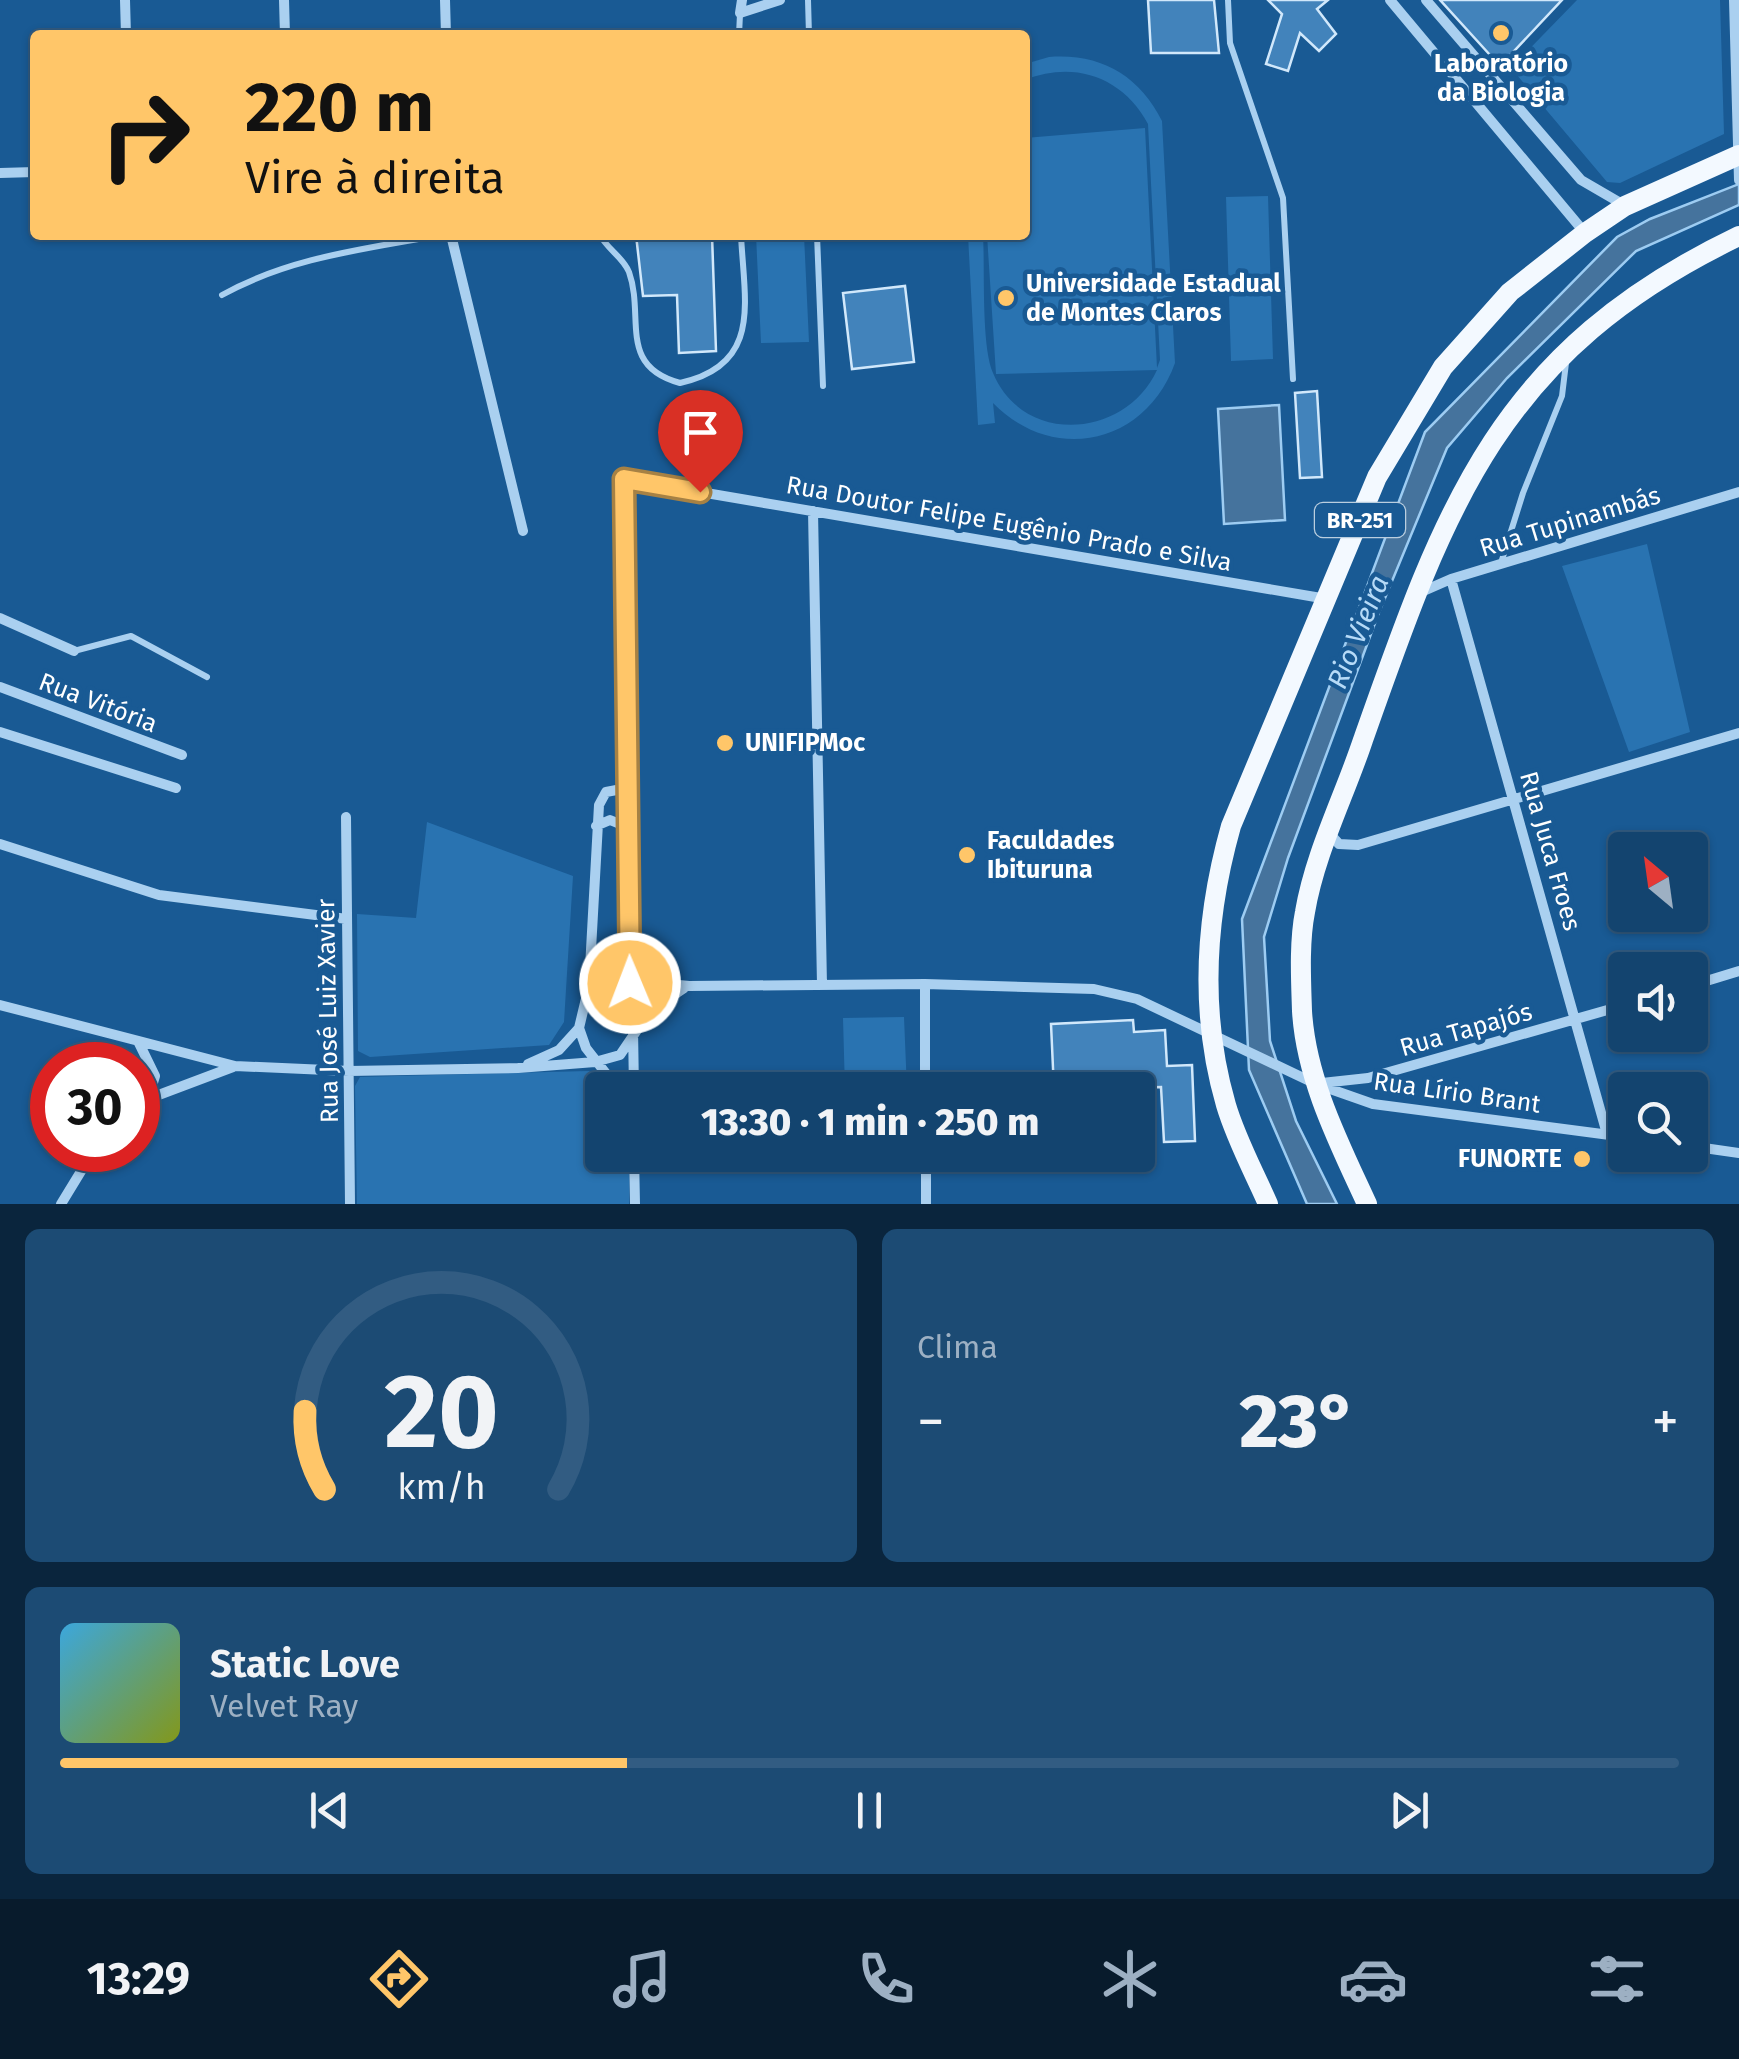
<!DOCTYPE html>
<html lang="pt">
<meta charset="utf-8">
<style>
body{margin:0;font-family:"Fira Sans",sans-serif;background:#1c4b74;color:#f1f3f6;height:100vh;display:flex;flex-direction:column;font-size:38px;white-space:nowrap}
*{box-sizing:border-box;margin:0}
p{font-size:32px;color:#9db0c3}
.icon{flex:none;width:55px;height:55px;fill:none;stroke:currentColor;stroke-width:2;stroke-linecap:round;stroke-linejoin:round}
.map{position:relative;height:1204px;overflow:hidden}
.details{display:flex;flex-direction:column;gap:25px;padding:25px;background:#0a253d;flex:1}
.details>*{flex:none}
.top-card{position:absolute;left:30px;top:30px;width:1000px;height:210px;border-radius:10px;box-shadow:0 2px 8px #0004,0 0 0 2px #325c82;background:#ffc669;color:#111;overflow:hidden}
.needle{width:65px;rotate:331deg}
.controls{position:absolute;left:1608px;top:832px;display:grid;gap:20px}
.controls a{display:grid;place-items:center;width:100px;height:100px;border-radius:10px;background:#13446f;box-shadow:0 2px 8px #0004,0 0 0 2px #325c82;font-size:50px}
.speed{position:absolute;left:30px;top:1042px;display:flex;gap:20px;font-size:50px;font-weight:700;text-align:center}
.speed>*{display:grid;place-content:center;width:130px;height:130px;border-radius:50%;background:#13446f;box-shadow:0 2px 8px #0004,0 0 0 2px #325c82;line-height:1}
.speed .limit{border:15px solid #d22;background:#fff;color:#111}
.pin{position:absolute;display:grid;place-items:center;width:85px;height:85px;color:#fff;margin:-102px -42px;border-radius:50% 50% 50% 0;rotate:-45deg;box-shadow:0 0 10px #0007}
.pin .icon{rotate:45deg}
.me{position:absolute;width:110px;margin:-55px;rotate:359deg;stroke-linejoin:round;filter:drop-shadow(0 0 8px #0008)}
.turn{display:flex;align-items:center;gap:35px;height:210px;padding:0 50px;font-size:45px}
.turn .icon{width:130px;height:130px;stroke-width:2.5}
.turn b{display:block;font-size:70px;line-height:85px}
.big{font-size:75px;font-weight:800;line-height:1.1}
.details .widget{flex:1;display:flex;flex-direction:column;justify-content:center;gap:15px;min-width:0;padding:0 35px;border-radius:15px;background:#1c4b74}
.details .dial{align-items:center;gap:0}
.dial svg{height:260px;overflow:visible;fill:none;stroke:#325c82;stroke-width:7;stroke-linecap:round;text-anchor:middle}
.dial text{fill:#f1f3f6;stroke:none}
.song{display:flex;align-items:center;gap:30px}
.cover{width:120px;height:120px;border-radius:15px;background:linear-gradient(135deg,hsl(200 70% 55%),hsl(70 70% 35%))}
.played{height:10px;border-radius:5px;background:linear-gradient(90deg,#ffc669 35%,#325c82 35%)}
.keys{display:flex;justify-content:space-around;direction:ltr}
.heat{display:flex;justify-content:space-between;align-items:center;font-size:55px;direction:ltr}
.details .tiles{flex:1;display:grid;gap:25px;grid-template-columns:1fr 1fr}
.widget:last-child{grid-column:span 2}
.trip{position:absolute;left:585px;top:1072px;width:570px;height:100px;border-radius:10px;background:#13446f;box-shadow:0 2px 8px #0004,0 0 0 2px #325c82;font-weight:800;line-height:100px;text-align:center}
.dock{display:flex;height:160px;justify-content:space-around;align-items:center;background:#081b2c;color:#9db0c3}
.dock .icon{width:70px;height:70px}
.dock .current{color:#ffc669}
.dock b{font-size:45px;color:#f1f3f6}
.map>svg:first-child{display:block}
.green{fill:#2973b1}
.water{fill:#45739d;stroke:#9dccf2;stroke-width:2.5}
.building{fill:#4283bb;stroke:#d1e8fb;stroke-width:2.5}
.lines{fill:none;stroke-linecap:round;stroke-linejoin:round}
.lane{stroke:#aad0f0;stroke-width:6}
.street{stroke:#aad0f0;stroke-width:10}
.primary{stroke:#f3f9ff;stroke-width:20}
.route-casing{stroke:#a68144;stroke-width:25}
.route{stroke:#ffc669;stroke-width:18}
.poi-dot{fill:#ffc669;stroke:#195a94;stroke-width:4}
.labels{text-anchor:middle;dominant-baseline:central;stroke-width:9;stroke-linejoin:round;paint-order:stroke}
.shield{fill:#195a94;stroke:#bacedf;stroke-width:2.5}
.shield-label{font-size:22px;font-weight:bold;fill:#fff}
.poi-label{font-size:25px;font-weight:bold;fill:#fff;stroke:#195a94;text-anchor:start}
.street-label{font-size:25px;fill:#fff;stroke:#195a94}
.water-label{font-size:28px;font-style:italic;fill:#b6daf7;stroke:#195a94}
</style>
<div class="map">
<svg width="1739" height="1204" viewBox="0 0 1739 1204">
<rect width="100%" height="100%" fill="#195a94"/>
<path class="green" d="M 1577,0 L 1720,0 L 1724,134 L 1620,183 L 1607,182 L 1511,68 Z
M 1049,57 C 1100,53 1139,75 1162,121 L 1175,363 C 1146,444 1054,465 993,403 L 995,423 L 978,425 L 968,235 L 983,235 C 985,268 981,346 993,373 C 1024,447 1126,438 1157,370 L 996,374 L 987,235 L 1025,235 L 1025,138 L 1145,128 L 1157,368 L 1160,360 L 1148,124 C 1123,77 1074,60 1025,80 L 1025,64 Z
M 1268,196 L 1273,359 L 1231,361 L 1226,197 Z
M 756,235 L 804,235 L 809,342 L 761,343 Z
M 1647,544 L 1690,732 L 1629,752 L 1562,566 Z
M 427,822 L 573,876 L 564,1022 L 549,1045 L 370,1057 L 358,1051 L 357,914 L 416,918 Z
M 904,1017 L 907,1090 L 845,1090 L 843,1018 Z
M 589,1071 L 611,1090 L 602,1090 L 602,1155 L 629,1155 L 629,1204 L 357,1204 L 355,1086 L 360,1077 Z"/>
<path class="water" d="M 1739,184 L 1739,205 L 1636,251 L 1507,378 L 1447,448 L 1378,615 L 1288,858 L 1264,937 L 1270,1041 L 1296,1121 L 1337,1204 L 1307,1204 L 1249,1070 L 1242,919 L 1425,432 L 1617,237 L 1650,219 Z
M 1279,405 L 1285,520 L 1224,524 L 1218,409 Z"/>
<path class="building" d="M 1148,0 L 1214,0 L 1219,53 L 1151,53 Z
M 1268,0 L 1328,0 L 1317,9 L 1336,34 L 1319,51 L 1300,33 L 1288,71 L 1266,64 L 1282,14 Z
M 1440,0 L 1562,0 L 1500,66 Z
M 636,235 L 712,235 L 716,351 L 679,353 L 677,295 L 643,296 Z
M 905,286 L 914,362 L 852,369 L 843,293 Z
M 1317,391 L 1322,477 L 1300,478 L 1295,393 Z
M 1133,1020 L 1134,1032 L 1165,1030 L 1167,1066 L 1192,1065 L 1195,1141 L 1164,1142 L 1161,1087 L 1054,1090 L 1051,1024 Z"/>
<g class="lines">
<path class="lane" d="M 808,0 L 809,35
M 1228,0 L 1230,43 L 1283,198 L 1293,379
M 739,35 L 740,14
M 600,235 C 607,249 623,257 629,272 C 645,317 617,366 680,383 C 763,365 744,301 741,235
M 817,235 L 823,386
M 222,295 C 290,257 366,249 441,235
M 1501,563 L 1523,493 L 1562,396 L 1566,363
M 74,651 L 131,636 L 207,677"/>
<path class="street" d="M 125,0 L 126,35
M 284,0 L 285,35
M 445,0 L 446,35
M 742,0 L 740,13 L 780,0
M 1390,0 L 1585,233
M 1426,0 L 1581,180 L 1624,205
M 1734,0 L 1739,180
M 0,173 L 35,172
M 451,235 L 523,531
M 813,511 L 822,985
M 1451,579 L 1607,1134
M 1419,593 L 1451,579 L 1739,492
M 0,618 L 74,651
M 0,687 L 182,755
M 0,732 L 176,788
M 346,817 L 350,1204
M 596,826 L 610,820 L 627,827
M 1328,832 L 1339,844 L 1358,845 L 1739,733
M 0,844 L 159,895 L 347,919
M 925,984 L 925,1090
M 589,986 L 608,978 L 689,986 L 925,984 L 1094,989 L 1137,999 L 1316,1084 L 1373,1104 L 1625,1137
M 1690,986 L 1739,971
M 0,1005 L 235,1066 L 349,1071 L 518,1068 L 595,1062 L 620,1055 L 650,1011 L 684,988
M 138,1041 L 155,1076 L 148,1099
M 528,1064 L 559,1050 L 579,1028
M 1322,1083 L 1368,1078 L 1625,1005
M 619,1090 L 586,1048 L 579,1028 L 589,986 L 599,805 L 606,792 L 627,788
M 634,1090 L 624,479 L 1327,599
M 138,1107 L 148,1099 L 233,1067
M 1690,1146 L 1739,1153
M 634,1155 L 635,1204
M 926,1155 L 926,1204
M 61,1204 L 94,1150"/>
<path class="primary" d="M 1268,1204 C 1254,1172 1236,1139 1226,1105 C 1199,1012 1205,918 1231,826 L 1377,477 L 1443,367 L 1510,292 L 1585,233 L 1625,206 L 1739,155
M 1367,1204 C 1339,1143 1306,1079 1302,1011 C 1301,980 1299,942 1305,912 C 1315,853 1344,797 1363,740 C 1446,504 1499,351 1739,236"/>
</g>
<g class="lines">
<g class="route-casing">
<path id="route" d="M 630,983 L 624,479 L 700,492"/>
</g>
<use href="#route" class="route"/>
</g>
<g class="poi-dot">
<circle cx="1501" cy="33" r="10"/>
<circle cx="1006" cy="298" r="10"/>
<circle cx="725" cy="743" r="10"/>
<circle cx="967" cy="855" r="10"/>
<circle cx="1582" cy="1159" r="10"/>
</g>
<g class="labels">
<rect class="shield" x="1315" y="503" width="90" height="34" rx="8"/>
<g class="shield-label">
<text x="1360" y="520">BR-251</text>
</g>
<g class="poi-label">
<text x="1501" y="64" text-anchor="middle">Laboratório<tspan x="1501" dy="29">da Biologia</tspan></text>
<text x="1026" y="284">Universidade Estadual<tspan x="1026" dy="29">de Montes Claros</tspan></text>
<text x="745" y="743">UNIFIPMoc</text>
<text x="987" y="841">Faculdades<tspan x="987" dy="29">Ibituruna</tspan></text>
<text x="1562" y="1159" text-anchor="end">FUNORTE</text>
</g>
<g class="street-label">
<text transform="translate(1570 522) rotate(-17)">Rua Tupinambás</text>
<text transform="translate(1009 524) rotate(10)">Rua Doutor Felipe Eugênio Prado e Silva</text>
<text transform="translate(98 703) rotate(21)">Rua Vitória</text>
<text transform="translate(1550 851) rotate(74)">Rua Juca Froes</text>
<text transform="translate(328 1011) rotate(-91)">Rua José Luiz Xavier</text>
<text transform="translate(1466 1030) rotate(-16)">Rua Tapajós</text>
<text transform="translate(1457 1093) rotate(8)">Rua Lírio Brant</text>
</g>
<g class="water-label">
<text transform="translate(1358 632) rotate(-68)">Rio Vieira</text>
</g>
</g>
</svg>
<div class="controls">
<a><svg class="needle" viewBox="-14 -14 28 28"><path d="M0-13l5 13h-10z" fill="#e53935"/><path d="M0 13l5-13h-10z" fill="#9db0c3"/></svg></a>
<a><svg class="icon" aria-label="sound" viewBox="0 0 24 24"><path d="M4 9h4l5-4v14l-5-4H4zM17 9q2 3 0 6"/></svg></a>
<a><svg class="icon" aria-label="search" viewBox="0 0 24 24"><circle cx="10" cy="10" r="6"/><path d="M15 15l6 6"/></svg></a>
</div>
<div class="speed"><div class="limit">30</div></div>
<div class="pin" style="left:700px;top:492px;background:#d93025"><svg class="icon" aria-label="arrive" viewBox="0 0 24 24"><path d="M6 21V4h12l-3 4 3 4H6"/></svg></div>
<svg class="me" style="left:630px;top:983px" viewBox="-20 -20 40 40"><circle r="17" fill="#ffc669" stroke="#fff" stroke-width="3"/><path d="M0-11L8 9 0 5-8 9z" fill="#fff"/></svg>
<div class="trip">13:30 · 1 min · 250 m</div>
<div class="top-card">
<div class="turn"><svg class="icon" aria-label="right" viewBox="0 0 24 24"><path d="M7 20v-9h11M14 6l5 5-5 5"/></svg><div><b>220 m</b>Vire à direita</div></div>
</div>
</div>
<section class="details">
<div class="tiles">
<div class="widget dial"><svg viewBox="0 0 100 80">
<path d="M14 69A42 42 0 1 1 86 69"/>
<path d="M14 69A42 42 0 0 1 8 45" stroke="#ffc669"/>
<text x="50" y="56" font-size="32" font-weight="700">20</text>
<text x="50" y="72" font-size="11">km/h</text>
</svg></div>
<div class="widget"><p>Clima</p>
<div class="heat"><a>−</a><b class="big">23°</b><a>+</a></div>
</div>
<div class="widget">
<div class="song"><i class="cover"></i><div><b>Static Love</b><p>Velvet Ray</p></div></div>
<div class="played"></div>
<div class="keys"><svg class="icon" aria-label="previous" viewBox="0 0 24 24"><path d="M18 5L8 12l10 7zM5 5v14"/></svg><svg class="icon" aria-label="pause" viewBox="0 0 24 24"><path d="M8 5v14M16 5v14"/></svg><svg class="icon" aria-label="next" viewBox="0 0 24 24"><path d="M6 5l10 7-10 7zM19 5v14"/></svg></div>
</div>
</div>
</section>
<nav class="dock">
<b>13:29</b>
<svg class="icon current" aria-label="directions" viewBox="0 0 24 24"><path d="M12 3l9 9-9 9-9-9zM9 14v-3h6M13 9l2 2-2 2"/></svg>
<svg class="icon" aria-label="music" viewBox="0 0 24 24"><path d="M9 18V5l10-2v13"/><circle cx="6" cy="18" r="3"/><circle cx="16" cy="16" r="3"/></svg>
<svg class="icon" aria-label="phone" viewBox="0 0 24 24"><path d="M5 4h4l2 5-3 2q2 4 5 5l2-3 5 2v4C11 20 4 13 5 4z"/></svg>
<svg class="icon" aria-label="climate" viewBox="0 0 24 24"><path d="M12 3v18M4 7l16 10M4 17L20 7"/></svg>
<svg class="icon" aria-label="car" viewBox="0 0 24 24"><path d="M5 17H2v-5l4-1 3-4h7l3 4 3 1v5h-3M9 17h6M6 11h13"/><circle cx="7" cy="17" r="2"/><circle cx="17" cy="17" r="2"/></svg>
<svg class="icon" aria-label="filters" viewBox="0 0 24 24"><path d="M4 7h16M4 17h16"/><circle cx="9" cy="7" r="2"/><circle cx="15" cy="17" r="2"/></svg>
</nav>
